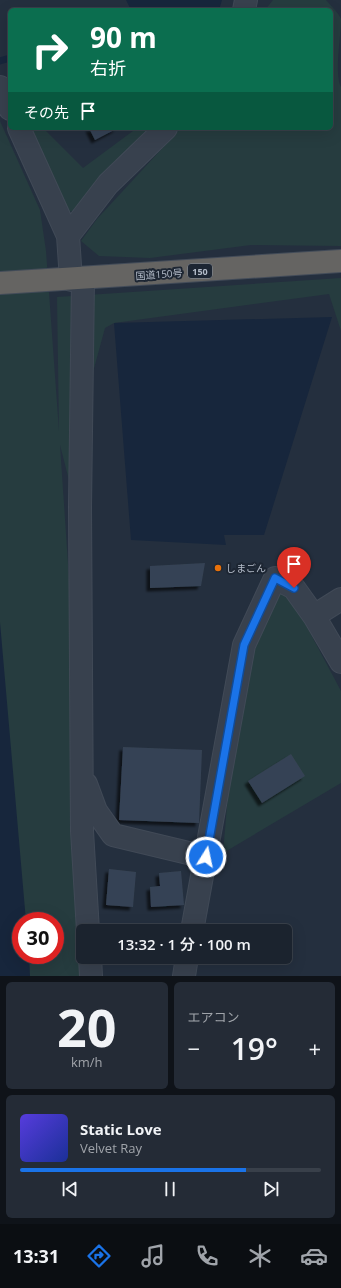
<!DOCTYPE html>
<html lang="ja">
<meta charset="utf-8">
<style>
body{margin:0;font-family:"Open Sans","Noto Sans JP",sans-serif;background:#242b36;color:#f1f3f6;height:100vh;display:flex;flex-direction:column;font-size:15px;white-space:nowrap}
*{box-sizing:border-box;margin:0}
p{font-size:13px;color:#a0a4aa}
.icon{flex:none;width:22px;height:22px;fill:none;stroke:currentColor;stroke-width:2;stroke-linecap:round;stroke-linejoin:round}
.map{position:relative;height:976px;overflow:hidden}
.sheet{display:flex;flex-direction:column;gap:6px;padding:6px;background:#0f1319;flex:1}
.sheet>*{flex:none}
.banner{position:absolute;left:8px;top:8px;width:325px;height:122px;border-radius:6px;box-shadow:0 4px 16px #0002,0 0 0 1px #39404a;background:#0b6e4f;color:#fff;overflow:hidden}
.speed{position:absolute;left:12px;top:912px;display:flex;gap:8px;font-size:20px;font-weight:700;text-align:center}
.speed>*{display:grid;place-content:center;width:52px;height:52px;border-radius:50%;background:#1b232e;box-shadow:0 4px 16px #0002,0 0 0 1px #39404a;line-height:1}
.speed .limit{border:6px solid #d22;background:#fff;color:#111}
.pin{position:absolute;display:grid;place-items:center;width:34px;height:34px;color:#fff;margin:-41px -17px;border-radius:50% 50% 50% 0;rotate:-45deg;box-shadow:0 0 4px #0007}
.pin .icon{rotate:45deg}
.me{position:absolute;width:44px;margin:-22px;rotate:10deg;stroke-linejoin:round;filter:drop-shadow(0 0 3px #0008)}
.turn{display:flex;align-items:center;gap:14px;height:84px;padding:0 16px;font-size:18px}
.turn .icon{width:52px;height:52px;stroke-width:2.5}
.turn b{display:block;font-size:28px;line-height:34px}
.then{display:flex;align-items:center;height:38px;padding:0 16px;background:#0003;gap:8px;font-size:15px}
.big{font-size:30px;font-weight:600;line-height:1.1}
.sheet .widget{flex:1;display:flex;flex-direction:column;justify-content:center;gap:6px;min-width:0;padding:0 14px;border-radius:6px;background:#242b36}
.sheet .dial{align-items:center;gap:0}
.dial b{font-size:52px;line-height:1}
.song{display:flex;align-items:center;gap:12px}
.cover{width:48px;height:48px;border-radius:6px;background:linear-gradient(135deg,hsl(250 70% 55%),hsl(230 70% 35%))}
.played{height:4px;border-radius:2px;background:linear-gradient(90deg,#1a73e8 75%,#39404a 75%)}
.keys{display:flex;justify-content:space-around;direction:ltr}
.heat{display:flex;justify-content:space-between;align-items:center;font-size:22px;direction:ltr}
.sheet .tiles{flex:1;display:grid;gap:6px;grid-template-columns:1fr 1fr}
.widget:last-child{grid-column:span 2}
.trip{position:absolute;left:76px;top:924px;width:216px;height:40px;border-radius:6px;background:#1b232e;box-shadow:0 4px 16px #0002,0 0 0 1px #39404a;font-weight:600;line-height:40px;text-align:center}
.menu{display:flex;height:64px;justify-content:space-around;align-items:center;background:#0b0e12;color:#a0a4aa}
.menu .icon{width:28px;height:28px}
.menu .current{color:#1a73e8}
.menu b{font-size:18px;color:#f1f3f6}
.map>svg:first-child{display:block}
.green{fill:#263c3f;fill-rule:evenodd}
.water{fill:#17263c}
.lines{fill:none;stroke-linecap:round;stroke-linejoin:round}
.stream{stroke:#17263c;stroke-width:7}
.building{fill:#364354;filter:url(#shadow)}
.minor-casing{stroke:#414a57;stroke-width:24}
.trunk-casing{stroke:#434c59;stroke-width:24}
.minor{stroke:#38414e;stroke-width:22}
.trunk{stroke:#656462;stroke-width:22}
.route-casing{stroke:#114b97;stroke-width:10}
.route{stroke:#1a73e8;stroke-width:7}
.food-dot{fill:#e8710a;stroke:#1d2633;stroke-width:1.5}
.labels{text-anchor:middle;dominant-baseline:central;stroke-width:4;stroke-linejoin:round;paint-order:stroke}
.shield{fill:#1d2633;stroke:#878f9c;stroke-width:1}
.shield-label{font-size:9px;font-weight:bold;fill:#b4bcc9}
.street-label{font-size:10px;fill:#b4bcc9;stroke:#1d2633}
.poi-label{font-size:10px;fill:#b4bcc9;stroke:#1d2633;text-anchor:start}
</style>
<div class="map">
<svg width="341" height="976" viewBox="0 0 341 976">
<defs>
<filter id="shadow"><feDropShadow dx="-3.5" dy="3.5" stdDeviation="1" flood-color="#0009"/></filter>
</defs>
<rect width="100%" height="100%" fill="#242f3e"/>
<path class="green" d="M 273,0 L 326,0 C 330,5 339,13 341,19 C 341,37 334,73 341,87 L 341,246 L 251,245 L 150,258 L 99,256 L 81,241 L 97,219 L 181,128 L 331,128 L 331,10 L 265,10 Z
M 0,121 L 40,210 L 46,251 L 59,431 L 57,297 L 341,278 L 341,331 L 329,294 L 114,323 L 105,328 L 81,416 L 80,523 L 60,445 L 82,771 L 83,957 L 97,976 L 0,976 ZM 21,921 L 55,921 L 55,955 L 21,955 Z
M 21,128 L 43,128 L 83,168 L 137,128 L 153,128 L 76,211 L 63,212 Z
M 283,582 L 341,691 L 341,783 L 223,853 L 238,678 Z"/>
<path class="water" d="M 126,0 L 222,0 L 219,10 L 131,10 Z
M 332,317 L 264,535 L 224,535 L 226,545 L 131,540 L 114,323 Z
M 0,622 L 26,921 L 21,921 L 21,955 L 29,955 L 30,976 L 0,976 Z"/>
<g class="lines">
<path class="stream" d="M 0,61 L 10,58"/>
</g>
<path class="building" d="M 89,128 L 118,128 L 95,140 Z
M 205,563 L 201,586 L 150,588 L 150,566 Z
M 123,747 L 202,750 L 199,823 L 119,820 Z
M 291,754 L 305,776 L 262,803 L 248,781 Z
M 109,869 L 136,872 L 133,907 L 106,905 Z
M 181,871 L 184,905 L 151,907 L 150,887 L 160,886 L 159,873 Z"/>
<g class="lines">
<g class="minor-casing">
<path id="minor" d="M 244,10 L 246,0
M 0,87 L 10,109
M 19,128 L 68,236 L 71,280
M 68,236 L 108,184 L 166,128
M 83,279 L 80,507 L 82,831 L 88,931
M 314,616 L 341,599
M 86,784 L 96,811 L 113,835 L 205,857
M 192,931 L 244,645 L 275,578 L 294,588 L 314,616 L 341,662
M 90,957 L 91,976
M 184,976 L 187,957"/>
</g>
<g class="trunk-casing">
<path id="trunk" d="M 0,283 L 341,261"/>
</g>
<use href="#minor" class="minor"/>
<use href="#trunk" class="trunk"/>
</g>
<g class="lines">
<g class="route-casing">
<path id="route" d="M 206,857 L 244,645 L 275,578 L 294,588"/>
</g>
<use href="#route" class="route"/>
</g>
<circle class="food-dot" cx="218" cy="568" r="4"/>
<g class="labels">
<rect class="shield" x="188" y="264" width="24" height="14" rx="3"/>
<g class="shield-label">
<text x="200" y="271">150</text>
</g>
<g class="street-label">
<text transform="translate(159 274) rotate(-4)">国道150号</text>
</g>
<g class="poi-label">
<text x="226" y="568">しまごん</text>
</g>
</g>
</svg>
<div class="speed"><div class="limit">30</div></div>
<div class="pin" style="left:294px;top:588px;background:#d93025"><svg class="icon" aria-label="arrive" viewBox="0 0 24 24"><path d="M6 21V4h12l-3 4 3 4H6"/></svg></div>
<svg class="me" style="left:206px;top:857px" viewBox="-20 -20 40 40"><circle r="17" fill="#1a73e8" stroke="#fff" stroke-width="3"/><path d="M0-11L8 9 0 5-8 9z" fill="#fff"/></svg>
<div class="trip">13:32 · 1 分 · 100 m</div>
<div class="banner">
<div class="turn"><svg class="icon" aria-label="right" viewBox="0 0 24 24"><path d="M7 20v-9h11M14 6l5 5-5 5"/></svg><div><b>90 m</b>右折</div></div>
<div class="then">その先<svg class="icon" aria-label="arrive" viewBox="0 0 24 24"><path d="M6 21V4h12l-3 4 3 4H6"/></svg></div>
</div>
</div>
<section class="sheet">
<div class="tiles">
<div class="widget dial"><b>20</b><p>km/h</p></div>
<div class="widget"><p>エアコン</p>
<div class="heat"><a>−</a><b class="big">19°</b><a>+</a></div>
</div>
<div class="widget">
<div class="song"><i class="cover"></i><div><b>Static Love</b><p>Velvet Ray</p></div></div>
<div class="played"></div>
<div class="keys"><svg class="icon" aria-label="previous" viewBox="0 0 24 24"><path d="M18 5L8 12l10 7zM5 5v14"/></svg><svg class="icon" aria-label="pause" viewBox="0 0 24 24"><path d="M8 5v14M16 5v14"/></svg><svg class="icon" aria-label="next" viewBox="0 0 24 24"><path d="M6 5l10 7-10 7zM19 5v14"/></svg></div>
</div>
</div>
</section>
<nav class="menu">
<b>13:31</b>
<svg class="icon current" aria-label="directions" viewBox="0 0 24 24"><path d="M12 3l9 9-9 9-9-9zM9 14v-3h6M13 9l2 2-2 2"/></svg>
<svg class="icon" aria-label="music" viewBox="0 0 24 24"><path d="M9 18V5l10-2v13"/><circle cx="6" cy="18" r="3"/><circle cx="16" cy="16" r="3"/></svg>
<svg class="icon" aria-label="phone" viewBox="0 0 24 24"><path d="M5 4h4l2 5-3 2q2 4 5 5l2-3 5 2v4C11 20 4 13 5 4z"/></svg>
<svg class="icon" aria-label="climate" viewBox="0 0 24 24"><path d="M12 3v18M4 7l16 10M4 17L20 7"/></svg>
<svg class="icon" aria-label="car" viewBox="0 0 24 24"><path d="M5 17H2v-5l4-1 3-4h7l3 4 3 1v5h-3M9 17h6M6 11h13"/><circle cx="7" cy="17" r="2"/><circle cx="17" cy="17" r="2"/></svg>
</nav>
